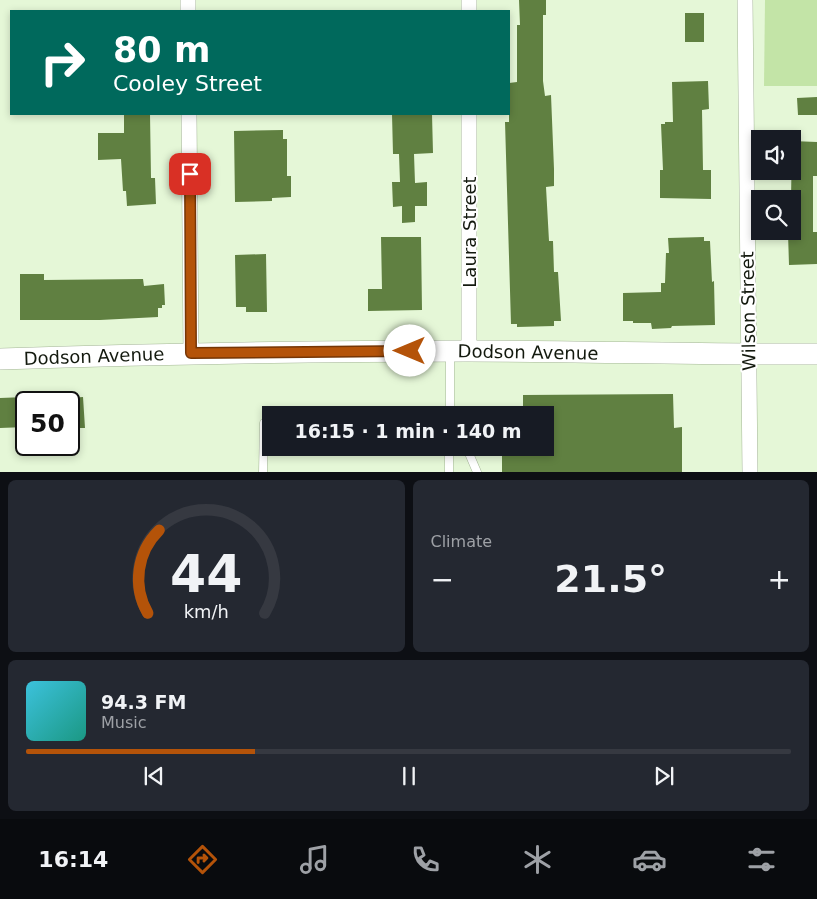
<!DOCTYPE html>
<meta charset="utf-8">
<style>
body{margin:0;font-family:"DejaVu Sans",sans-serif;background:#242831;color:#f1f3f6;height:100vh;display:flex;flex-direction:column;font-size:19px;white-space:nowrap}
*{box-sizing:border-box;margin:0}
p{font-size:16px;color:#9ea1a6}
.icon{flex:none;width:28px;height:28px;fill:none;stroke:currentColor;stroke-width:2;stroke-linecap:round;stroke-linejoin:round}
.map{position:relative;height:472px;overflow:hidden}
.sheet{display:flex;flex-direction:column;gap:8px;padding:8px;background:#0d0f14;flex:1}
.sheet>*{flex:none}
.top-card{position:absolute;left:10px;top:10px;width:500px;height:105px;border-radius:0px;box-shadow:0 2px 8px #0003;background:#00695c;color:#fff;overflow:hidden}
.buttons{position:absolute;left:751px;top:130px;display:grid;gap:10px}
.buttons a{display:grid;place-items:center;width:50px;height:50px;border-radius:0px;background:#171b24;box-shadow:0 2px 8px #0003;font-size:25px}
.speed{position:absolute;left:15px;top:391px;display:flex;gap:10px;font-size:25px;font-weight:700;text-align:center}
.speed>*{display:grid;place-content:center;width:65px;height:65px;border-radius:50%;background:#171b24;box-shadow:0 2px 8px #0003;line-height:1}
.speed .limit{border:2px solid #111;border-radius:8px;background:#fff;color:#111}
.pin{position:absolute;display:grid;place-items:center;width:42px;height:42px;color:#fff;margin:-21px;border-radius:10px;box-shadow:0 2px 8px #0006}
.me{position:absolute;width:55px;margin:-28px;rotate:270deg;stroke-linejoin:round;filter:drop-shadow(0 0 4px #0008)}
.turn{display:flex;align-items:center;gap:18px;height:105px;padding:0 20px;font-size:22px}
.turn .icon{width:65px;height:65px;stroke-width:2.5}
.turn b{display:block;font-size:35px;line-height:42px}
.big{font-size:38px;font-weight:700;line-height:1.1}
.sheet .card{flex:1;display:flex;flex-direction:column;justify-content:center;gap:8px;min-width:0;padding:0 18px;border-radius:8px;background:#242831}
.sheet .dial{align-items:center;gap:0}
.dial svg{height:130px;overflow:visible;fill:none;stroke:#363941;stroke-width:7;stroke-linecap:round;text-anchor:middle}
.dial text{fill:#f1f3f6;stroke:none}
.song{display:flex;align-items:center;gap:15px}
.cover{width:60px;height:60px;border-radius:8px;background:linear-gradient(135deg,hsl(190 70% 55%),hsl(170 70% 35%))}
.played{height:5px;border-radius:2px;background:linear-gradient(90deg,#b45309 30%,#363941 30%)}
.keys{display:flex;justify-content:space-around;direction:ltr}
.heat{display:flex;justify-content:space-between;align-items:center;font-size:28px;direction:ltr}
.sheet .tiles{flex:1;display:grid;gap:8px;grid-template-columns:1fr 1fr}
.card:last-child{grid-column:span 2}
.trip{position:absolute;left:262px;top:406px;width:292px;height:50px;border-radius:0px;background:#171b24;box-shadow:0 2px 8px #0003;font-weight:700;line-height:50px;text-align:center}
.tab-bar{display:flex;height:80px;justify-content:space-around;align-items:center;background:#090b0e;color:#9ea1a6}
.tab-bar .icon{width:35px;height:35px}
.tab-bar .current{color:#b45309}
.tab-bar b{font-size:22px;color:#f1f3f6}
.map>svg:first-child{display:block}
.green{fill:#c3e4a7}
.building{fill:#608041}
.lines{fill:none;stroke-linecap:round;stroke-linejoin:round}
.lane-casing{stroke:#a4b597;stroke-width:9}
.street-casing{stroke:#a4b597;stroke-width:16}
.secondary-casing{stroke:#a4b597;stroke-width:22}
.lane{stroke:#fff;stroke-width:8}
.street{stroke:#fff;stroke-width:15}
.secondary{stroke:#fff;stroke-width:21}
.route-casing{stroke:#753606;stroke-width:12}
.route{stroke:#b45309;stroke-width:9}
.labels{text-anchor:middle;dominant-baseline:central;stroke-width:4;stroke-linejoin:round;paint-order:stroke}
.street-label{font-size:18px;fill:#13190e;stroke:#fff}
</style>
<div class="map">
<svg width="817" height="472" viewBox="0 0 817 472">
<rect width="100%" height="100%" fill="#e5f7d7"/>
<path class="green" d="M 765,0 L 817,0 L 817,86 L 764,86 Z"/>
<path class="building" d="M 519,0 L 546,0 L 546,15 L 543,15 L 543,81 L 545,96 L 551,95 L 554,169 L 554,186 L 546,187 L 549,241 L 553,241 L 554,272 L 558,272 L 561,321 L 554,321 L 554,326 L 517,327 L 517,324 L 511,324 L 505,122 L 509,122 L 509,83 L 517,82 L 517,25 L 520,25 Z
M 685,13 L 704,13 L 704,42 L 685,42 Z
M 708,81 L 709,109 L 702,110 L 703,170 L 711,170 L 711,199 L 660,198 L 660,170 L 663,170 L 661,124 L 665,124 L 665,122 L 673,122 L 672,82 Z
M 817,97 L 817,115 L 798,115 L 797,98 Z
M 124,114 L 150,114 L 151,178 L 155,178 L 156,204 L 127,206 L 126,191 L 123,191 L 121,159 L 98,160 L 98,133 L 124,133 Z
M 392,114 L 432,114 L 433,153 L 414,154 L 415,183 L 427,182 L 427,206 L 415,206 L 415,222 L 402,223 L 402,206 L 393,207 L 392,182 L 400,182 L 399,154 L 393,154 Z
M 283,130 L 283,139 L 287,139 L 287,176 L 291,176 L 291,197 L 272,198 L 272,201 L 235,202 L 234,131 Z
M 792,141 L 817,142 L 817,176 L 813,176 L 813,232 L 817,232 L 817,264 L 789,265 L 788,233 L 792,232 L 792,199 L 791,199 Z
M 381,237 L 421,237 L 422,310 L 368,311 L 368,289 L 382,289 Z
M 704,237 L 704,241 L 710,241 L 712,282 L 714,281 L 715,325 L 672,326 L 671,328 L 652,329 L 651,323 L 633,323 L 633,321 L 623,321 L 623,293 L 661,292 L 661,283 L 665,283 L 666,253 L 669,253 L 668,238 Z
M 266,254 L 267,312 L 246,312 L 246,307 L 236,307 L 235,255 Z
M 20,274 L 44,274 L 44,280 L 143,279 L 144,286 L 164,284 L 165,305 L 162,305 L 162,308 L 158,308 L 158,317 L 100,320 L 20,320 Z
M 673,394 L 674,428 L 682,427 L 682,472 L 502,472 L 502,448 L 546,448 L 546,415 L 523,415 L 523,395 Z
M 26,397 L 26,427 L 0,428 L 0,398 Z
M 83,397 L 85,428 L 69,428 L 69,398 Z"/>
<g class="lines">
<g class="lane-casing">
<path id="lane" d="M 450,415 L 450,353
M 462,448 L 468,451 L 477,472
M 263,472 L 264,423 L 271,423
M 449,472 L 449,448"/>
</g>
<g class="street-casing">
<path id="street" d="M 188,0 L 188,11
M 469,0 L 469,11
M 745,0 L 750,472
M 189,114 L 191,353
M 469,114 L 469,351"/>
</g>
<g class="secondary-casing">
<path id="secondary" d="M 0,359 C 156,354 312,351 468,351 C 584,351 701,355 817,354"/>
</g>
<use href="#lane" class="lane"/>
<use href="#street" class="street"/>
<use href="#secondary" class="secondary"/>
</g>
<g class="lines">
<g class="route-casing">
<path id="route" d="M 190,174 L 191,353 L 410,351"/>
</g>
<use href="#route" class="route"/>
</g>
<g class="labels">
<g class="street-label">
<text transform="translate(469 232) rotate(-90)">Laura Street</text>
<text transform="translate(748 311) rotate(-91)">Wilson Street</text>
<text transform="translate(528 352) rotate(1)">Dodson Avenue</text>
<text transform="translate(94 356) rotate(-2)">Dodson Avenue</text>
</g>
</g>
</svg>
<div class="buttons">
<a><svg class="icon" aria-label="sound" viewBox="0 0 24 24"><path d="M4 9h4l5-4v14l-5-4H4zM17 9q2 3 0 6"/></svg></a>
<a><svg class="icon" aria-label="search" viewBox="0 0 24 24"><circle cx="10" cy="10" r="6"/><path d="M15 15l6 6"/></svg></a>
</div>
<div class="speed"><div class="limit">50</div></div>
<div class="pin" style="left:190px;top:174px;background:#d93025"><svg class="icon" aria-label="arrive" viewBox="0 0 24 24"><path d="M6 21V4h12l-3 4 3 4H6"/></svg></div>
<svg class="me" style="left:410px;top:351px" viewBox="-20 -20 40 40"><circle r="19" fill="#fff"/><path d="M0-13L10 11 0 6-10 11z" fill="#b45309"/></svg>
<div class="trip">16:15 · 1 min · 140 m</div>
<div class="top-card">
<div class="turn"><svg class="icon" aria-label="right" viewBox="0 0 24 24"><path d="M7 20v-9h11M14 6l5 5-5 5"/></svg><div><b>80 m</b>Cooley Street</div></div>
</div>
</div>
<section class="sheet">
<div class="tiles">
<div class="card dial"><svg viewBox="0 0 100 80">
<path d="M14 69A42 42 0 1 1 86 69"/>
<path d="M14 69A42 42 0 0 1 21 18" stroke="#b45309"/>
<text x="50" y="56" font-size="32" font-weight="700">44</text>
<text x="50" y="72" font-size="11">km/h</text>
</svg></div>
<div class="card"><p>Climate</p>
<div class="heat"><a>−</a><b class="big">21.5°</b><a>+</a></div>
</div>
<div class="card">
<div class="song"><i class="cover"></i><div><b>94.3 FM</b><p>Music</p></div></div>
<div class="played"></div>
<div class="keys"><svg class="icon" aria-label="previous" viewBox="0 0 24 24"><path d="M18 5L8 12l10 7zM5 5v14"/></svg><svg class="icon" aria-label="pause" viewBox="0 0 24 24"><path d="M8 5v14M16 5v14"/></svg><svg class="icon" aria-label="next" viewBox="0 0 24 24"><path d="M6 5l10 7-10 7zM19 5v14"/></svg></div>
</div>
</div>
</section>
<nav class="tab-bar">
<b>16:14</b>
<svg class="icon current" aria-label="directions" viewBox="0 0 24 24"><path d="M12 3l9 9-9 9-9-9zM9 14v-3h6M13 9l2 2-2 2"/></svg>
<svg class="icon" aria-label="music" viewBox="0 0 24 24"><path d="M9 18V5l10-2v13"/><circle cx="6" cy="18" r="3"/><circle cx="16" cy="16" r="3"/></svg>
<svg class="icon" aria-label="phone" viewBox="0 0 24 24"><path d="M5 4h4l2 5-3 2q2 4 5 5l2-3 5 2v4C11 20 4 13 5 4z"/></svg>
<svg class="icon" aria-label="climate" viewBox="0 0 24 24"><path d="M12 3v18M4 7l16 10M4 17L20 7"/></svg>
<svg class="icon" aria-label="car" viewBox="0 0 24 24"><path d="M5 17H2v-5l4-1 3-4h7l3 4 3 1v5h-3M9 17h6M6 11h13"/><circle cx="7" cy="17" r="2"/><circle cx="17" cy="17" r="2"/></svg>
<svg class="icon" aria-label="filters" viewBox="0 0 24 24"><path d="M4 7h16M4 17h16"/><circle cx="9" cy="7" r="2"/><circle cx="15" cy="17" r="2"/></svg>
</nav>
